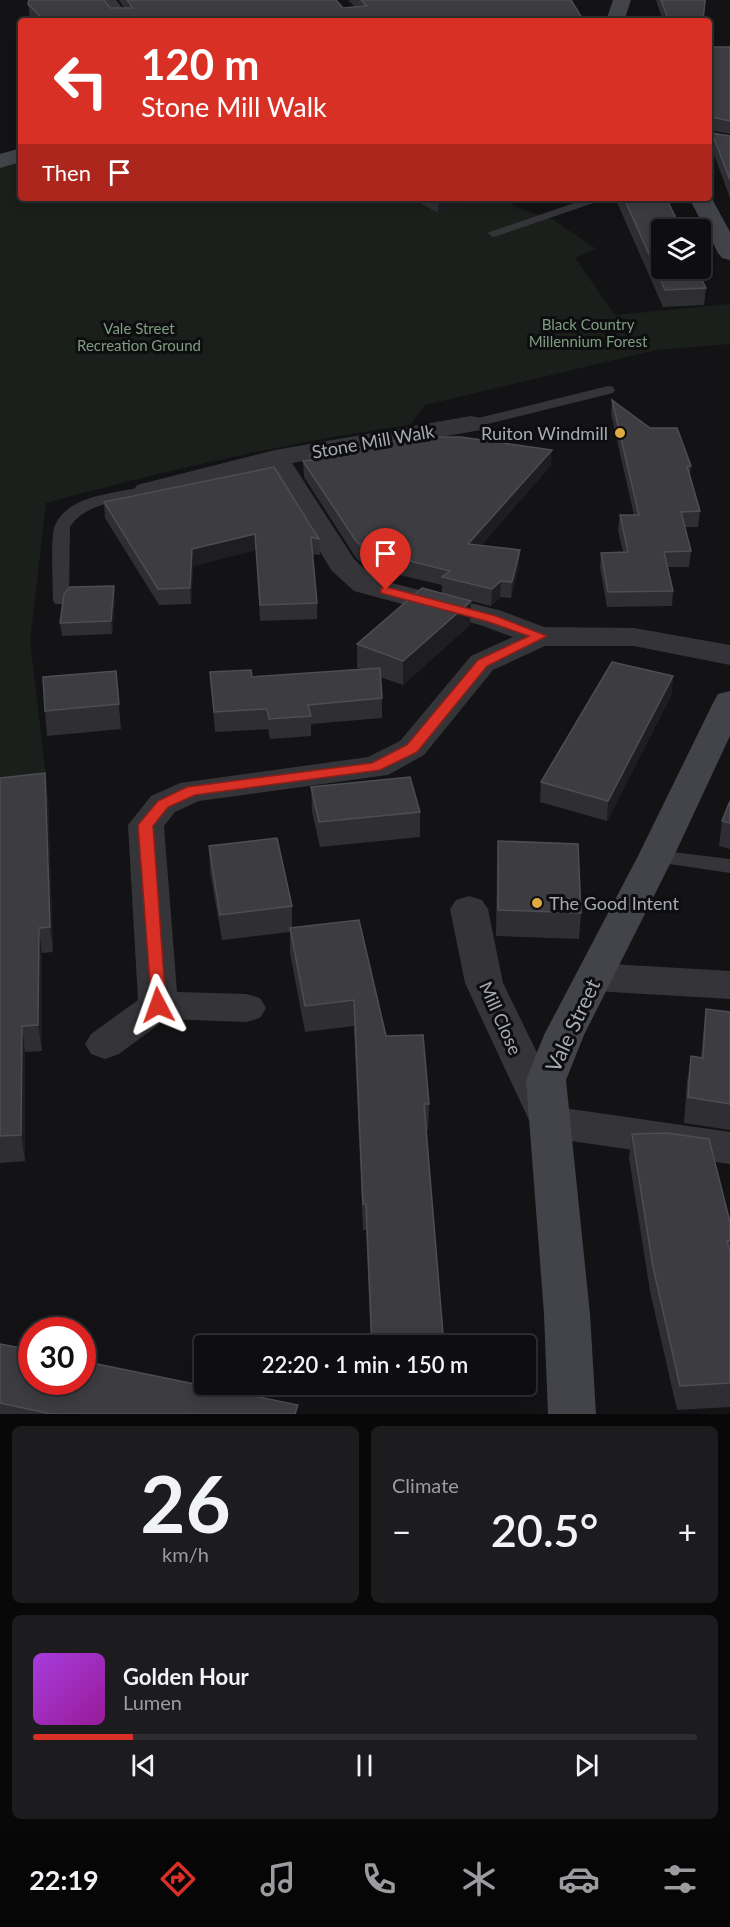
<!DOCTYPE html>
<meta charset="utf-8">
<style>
body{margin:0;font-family:Lato,sans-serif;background:#1c1c1e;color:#f1f3f6;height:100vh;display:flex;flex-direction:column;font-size:22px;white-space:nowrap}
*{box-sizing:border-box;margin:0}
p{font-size:20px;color:#9b9c9f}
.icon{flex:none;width:33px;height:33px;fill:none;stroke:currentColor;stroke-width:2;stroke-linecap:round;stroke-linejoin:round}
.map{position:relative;height:1414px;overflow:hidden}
.panel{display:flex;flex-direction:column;gap:12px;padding:12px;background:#080809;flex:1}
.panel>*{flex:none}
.guide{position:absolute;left:18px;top:18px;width:694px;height:183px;border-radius:6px;box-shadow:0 3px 15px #0003,0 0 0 2px #2e2e30;background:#d93025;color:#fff;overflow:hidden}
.tools{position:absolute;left:651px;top:219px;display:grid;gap:12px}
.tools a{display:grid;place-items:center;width:60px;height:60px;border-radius:6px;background:#0e0e10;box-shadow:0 3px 15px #0003,0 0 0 2px #2e2e30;font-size:30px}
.speed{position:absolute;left:18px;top:1317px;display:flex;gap:12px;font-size:30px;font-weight:700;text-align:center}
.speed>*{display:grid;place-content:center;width:78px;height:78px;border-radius:50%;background:#0e0e10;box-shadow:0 3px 15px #0003,0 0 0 2px #2e2e30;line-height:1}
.speed .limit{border:9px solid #d22;background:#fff;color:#111}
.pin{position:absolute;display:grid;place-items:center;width:51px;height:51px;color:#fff;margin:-62px -26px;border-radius:50% 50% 50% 0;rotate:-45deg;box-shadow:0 0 6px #0007}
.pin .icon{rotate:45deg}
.me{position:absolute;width:66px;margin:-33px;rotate:356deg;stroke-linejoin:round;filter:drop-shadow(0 0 4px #0008)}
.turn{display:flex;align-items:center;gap:21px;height:126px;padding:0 24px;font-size:27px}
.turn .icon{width:78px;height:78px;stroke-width:2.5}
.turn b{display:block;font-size:42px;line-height:51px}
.then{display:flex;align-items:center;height:57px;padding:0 24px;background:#0003;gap:12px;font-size:22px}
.big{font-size:45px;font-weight:600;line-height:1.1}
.panel .tile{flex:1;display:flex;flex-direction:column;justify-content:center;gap:9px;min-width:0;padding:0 21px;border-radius:9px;background:#1c1c1e}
.panel .dial{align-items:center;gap:0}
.dial b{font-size:78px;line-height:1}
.song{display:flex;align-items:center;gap:18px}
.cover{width:72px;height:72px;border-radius:9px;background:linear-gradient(135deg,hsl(280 70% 55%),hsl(300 70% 35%))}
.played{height:6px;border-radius:3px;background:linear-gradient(90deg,#d93025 15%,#2e2e30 15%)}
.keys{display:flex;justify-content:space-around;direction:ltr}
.heat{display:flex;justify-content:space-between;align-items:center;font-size:33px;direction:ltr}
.panel .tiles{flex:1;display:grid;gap:12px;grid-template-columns:1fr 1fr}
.tile:last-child{grid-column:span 2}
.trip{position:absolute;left:194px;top:1335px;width:342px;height:60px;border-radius:6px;background:#0e0e10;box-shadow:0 3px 15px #0003,0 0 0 2px #2e2e30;font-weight:600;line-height:60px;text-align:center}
.dock{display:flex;height:96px;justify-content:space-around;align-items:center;background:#060606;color:#9b9c9f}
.dock .icon{width:42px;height:42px}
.dock .selected{color:#d93025}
.dock b{font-size:27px;color:#f1f3f6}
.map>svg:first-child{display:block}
.green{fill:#1a1f1b}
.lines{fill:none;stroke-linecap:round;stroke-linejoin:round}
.lane{fill:#353539;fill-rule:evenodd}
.street{fill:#353539;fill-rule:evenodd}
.secondary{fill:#434449;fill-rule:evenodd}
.wall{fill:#2f2f33}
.shaded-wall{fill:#1e1e21}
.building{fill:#3c3c41;stroke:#4c4e53;stroke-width:1.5}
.route{fill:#d93025;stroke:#8d1f18;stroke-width:1.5}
.poi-dot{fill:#dfab40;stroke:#0e0e10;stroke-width:2}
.labels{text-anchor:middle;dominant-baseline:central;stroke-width:6;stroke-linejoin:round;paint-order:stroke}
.far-park-label{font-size:15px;fill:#7f9d81;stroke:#0e0e10}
.poi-label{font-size:18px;fill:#a6aab4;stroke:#0e0e10;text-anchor:end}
.street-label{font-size:18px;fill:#a6aab4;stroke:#0e0e10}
.near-street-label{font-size:21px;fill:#a6aab4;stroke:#0e0e10}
</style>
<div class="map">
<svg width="730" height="1414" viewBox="0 0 730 1414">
<rect width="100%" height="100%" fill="#131315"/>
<path class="green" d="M 21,161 L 21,198 L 504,198 L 518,208 L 552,219 L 596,249 L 575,258 L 615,315 L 730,304 L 730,344 L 656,350 L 425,405 L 410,425 C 287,442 165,471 46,503 L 30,641 L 47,784 L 0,789 L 0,166 Z"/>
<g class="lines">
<path class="lane" d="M 589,198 L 608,198 L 497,236 L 493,237 L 487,233 Z
M 608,386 L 613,387 L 615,390 L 613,393 L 471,428 L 464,424 L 466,421 Z
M 147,486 L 153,488 L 155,491 L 153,494 C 126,501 86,501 70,527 L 69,600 L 67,604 L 55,604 L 53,600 C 53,584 50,537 55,525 C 69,494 118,493 147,486 Z
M 656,850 L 730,859 L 730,873 L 649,861 L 646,856 L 649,851 Z"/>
<path class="street" d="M 97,0 L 116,0 L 132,21 L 113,21 Z
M 471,416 L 481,418 L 485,424 L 481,430 L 292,463 L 354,559 L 376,579 L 502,611 L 544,627 L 634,628 L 730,645 L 730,665 L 634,646 L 545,646 L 493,670 L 424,755 L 388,775 L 199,801 L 175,812 L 164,826 L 177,992 L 246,994 L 260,998 L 266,1008 L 260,1018 L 246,1022 L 166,1019 L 119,1054 L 105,1059 L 91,1054 L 85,1044 L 91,1034 L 138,1000 L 128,825 L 151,796 L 180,783 L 368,757 L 400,741 L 471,656 L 513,637 L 480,625 L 354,591 L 332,571 L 268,468 L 147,500 L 137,497 L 133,491 L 137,485 L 275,450 Z
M 469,896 L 482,900 L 488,909 L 503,983 L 564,1108 L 730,1132 L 730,1164 L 550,1138 L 535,1133 L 465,983 L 450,909 L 456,900 Z
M 594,963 L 730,971 L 730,999 L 594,991 L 580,987 L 575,977 L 580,967 Z"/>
<path class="secondary" d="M 613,0 L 631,0 L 624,21 L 606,21 Z
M 21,148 L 21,162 L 0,168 L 0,154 Z
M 710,195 L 730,232 L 730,260 L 722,258 L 718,253 L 689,198 L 710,198 Z
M 730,691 L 730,736 L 674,856 L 584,1035 L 566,1080 L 590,1314 L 596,1414 L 548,1414 L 544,1314 L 526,1080 L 544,1035 L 638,856 L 714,701 L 718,694 Z"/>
</g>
<path class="wall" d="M 119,0 L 336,0 L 343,8 L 355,7 L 348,0 L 571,0 L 584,21 L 32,21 L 30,19 L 28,4 L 124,8 Z
M 656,0 L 706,0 L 703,21 L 663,21 Z
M 710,47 L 730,47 L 730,134 L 710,130 L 710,133 Z
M 712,133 L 730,136 L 730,198 L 711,146 Z
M 411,198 L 489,198 L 438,213 Z
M 615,198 L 666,198 L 662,230 L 706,288 L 704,305 L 663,307 Z
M 612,400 L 691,466 L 690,475 L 700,511 L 698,527 L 685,527 L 691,551 L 689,567 L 668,567 L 673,591 L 672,606 L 607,607 L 600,568 L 601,553 L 623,552 L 618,530 L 620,515 L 634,515 L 611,414 Z
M 310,456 L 551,465 L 481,546 L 519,566 L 511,598 L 500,597 L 491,606 L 455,597 L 470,625 L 403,685 L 380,677 L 382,698 L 382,718 L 311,724 L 311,736 L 270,739 L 268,729 L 215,732 L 210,672 L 252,677 L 361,669 L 357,668 L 357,644 L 442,593 L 442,585 L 366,567 L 356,558 L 304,477 L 303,461 L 310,460 Z
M 274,467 L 319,539 L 320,555 L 312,554 L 317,603 L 317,619 L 260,621 L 256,550 L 193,566 L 191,604 L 159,605 L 105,518 L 104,502 Z
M 115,599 L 112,634 L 62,636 L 60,623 Z
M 116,671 L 121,729 L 47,736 L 45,711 Z
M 673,676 L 671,696 L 607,821 L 540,802 L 541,782 Z
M 0,778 L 48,798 L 53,952 L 42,953 L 42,1051 L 25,1052 L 25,1161 L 0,1163 Z
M 311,787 L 420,812 L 420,837 L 320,847 L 312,812 Z
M 730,801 L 730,849 L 719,846 L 722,821 Z
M 498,841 L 581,913 L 579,939 L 496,936 L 497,867 Z
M 209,846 L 292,906 L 292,927 L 386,1036 L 429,1104 L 428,1130 L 426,1130 L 444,1346 L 371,1346 L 366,1230 L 363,1230 L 354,1026 L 305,1032 L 290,953 L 290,932 L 222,940 L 210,871 Z
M 706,1009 L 730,1012 L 730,1130 L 684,1123 L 687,1082 L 691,1056 L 701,1058 L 703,1035 Z
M 632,1134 L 730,1222 L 730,1407 L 677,1410 L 650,1291 L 629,1158 Z
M 0,1344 L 298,1414 L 0,1414 Z"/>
<path class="shaded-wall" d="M 439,198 L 489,198 L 438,213 Z
M 552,450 L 551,465 L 468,561 L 468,544 Z
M 255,534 L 256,550 L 193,566 L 191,604 L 190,588 L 192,549 Z
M 520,550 L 519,566 L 511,598 L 512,582 Z
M 501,581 L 500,597 L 491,606 L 492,589 Z
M 114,586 L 115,599 L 112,634 L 111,621 Z
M 471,601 L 470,625 L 403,685 L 403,661 Z
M 673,676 L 671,696 L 607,821 L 608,801 Z
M 45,773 L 48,798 L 53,952 L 50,927 Z
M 39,928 L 42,953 L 42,1051 L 38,1025 Z
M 22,1026 L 25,1052 L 25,1161 L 21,1135 Z"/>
<path class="building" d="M 29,0 L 104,0 L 110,8 L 133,8 L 127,0 L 336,0 L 343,8 L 367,6 L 361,0 L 571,0 L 584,21 L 45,21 L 28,4 Z
M 661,0 L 705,0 L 703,21 L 669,21 Z
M 710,47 L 730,47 L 730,121 L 712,117 L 710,124 Z
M 712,133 L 730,136 L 730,180 Z
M 624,198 L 666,198 L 682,230 L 662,230 L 662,268 L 696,268 L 706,288 L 665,290 Z
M 612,400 L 650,428 L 677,428 L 691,466 L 687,466 L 700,511 L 681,512 L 691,551 L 664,552 L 673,591 L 608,592 L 601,553 L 628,552 L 620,515 L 639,515 Z
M 416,437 L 461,437 L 552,450 L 468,544 L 520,550 L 512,582 L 501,581 L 492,589 L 442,577 L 450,571 L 366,550 L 356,541 L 303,461 L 312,460 L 310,456 Z
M 274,467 L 319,539 L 311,537 L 317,603 L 260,605 L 255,534 L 192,549 L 190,588 L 158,589 L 104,502 Z
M 114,586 L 111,621 L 60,623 L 64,594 L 70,587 Z
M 422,588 L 471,601 L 403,661 L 357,644 Z
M 612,662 L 673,676 L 608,801 L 541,782 Z
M 380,668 L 382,698 L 308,705 L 311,716 L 269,719 L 267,709 L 214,712 L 210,672 L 251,670 L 252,677 Z
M 116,671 L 119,704 L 45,711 L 43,677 Z
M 45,773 L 50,927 L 39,928 L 38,1025 L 22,1026 L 21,1135 L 0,1136 L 0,778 Z
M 410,777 L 420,812 L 319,822 L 311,787 Z
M 730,801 L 730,823 L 722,821 Z
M 277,838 L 292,906 L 220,915 L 209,846 Z
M 498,841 L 578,844 L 581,913 L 498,910 Z
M 359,920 L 386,1036 L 423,1035 L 429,1104 L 424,1104 L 444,1346 L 372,1346 L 366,1204 L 363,1204 L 354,1000 L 305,1006 L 290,928 Z
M 706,1009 L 730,1012 L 730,1104 L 688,1097 L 691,1056 L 703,1058 Z
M 667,1133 L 709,1139 L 730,1222 L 730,1241 L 727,1241 L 730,1252 L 730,1383 L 680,1386 L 653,1267 L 632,1134 Z
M 0,1344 L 32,1350 L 32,1382 L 82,1382 L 82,1361 L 298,1405 L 295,1414 L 51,1414 L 0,1403 Z"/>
<path class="route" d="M 386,587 L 496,616 L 547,636 L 487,666 L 417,752 L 380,770 L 195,795 L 168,807 L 153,826 L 166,1005 L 158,1011 L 152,1009 L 138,825 L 158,801 L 187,787 L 372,763 L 407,745 L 478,660 L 529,636 L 486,621 L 381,593 L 381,588 Z"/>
<g class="poi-dot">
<circle cx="620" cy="433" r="6"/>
<circle cx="537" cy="903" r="6"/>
</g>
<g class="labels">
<g class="far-park-label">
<text x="588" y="324">Black Country<tspan x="588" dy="17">Millennium Forest</tspan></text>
<text x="139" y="328">Vale Street<tspan x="139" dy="17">Recreation Ground</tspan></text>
</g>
<g class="poi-label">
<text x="608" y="433">Ruiton Windmill</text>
<text x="549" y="903" text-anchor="start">The Good Intent</text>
</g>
<g class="street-label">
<text transform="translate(373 441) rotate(-10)">Stone Mill Walk</text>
<text transform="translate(501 1018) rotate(66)">Mill Close</text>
</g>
<g class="near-street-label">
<text transform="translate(572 1025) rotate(-65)">Vale Street</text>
</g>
</g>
</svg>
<div class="tools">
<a><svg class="icon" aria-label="layers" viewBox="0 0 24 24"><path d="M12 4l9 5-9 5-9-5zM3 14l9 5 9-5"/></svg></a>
</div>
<div class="speed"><div class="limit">30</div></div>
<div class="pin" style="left:386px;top:590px;background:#d93025"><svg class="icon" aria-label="arrive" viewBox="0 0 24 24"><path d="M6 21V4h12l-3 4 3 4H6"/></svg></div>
<svg class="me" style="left:158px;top:1005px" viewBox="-20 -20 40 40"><path d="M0-17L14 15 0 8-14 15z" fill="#d93025" stroke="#fff" stroke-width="4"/></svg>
<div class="trip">22:20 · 1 min · 150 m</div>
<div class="guide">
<div class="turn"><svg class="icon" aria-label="left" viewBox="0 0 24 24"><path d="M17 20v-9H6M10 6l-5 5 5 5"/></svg><div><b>120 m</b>Stone Mill Walk</div></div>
<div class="then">Then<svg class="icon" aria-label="arrive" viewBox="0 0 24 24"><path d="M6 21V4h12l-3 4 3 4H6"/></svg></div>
</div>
</div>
<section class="panel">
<div class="tiles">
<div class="tile dial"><b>26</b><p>km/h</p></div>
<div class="tile"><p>Climate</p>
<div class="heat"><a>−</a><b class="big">20.5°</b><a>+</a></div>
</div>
<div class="tile">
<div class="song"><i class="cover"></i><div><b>Golden Hour</b><p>Lumen</p></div></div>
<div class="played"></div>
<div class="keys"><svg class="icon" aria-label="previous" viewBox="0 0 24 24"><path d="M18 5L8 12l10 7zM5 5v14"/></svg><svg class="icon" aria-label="pause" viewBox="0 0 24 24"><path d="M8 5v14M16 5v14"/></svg><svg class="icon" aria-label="next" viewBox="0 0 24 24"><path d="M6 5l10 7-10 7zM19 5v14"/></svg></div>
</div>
</div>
</section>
<nav class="dock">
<b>22:19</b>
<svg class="icon selected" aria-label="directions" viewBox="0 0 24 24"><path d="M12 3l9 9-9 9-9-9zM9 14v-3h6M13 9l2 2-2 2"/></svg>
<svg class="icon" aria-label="music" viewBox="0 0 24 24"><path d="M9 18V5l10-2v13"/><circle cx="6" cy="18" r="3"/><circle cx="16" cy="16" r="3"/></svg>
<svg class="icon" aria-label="phone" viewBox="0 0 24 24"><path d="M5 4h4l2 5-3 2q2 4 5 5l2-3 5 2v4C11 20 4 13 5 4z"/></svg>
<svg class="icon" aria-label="climate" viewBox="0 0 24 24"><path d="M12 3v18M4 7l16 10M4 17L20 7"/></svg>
<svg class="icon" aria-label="car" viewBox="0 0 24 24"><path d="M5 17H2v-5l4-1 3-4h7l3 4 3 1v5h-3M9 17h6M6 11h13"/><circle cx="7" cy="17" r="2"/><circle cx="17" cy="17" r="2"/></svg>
<svg class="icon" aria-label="filters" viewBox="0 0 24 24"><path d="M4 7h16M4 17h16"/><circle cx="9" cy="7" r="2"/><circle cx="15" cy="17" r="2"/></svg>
</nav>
